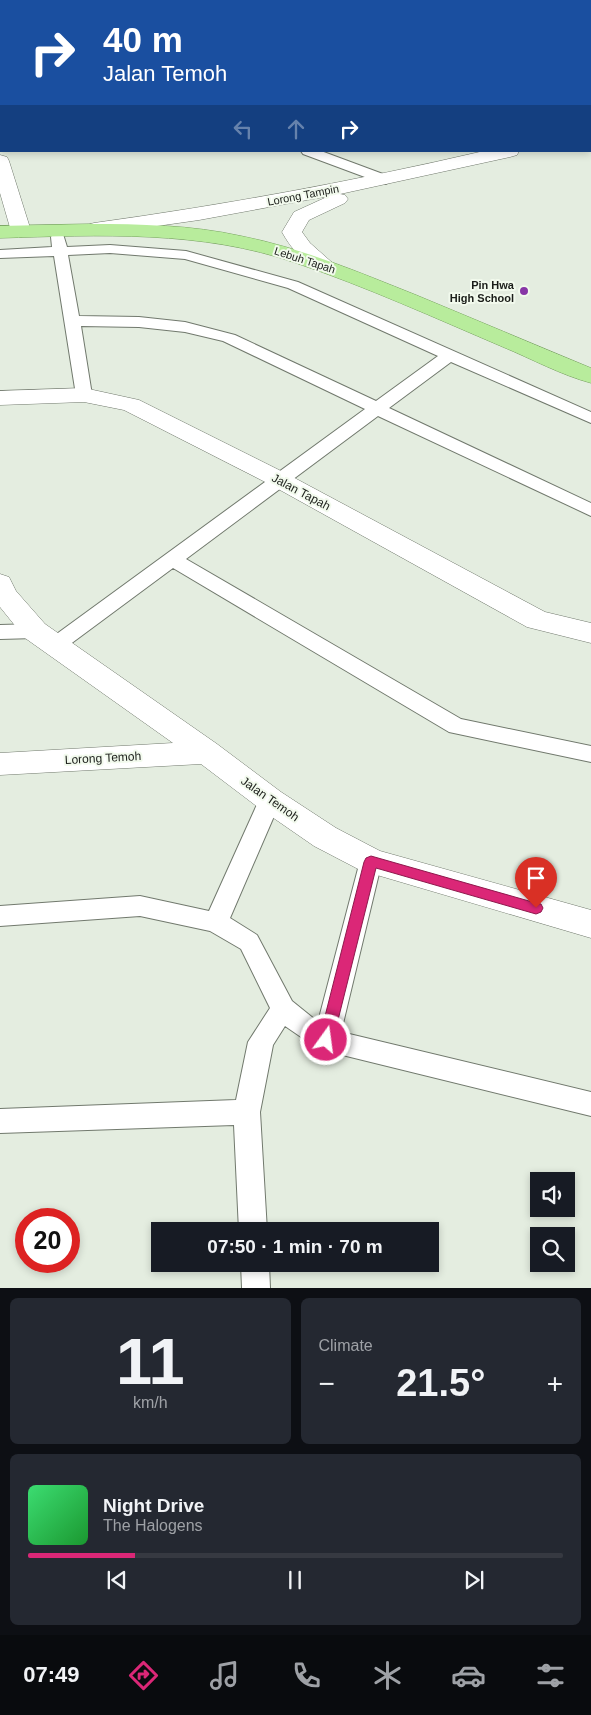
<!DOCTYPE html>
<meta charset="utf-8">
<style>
body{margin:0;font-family:Helvetica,sans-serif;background:#242831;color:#f1f3f6;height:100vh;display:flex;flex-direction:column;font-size:19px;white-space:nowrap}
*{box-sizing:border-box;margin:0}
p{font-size:16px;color:#9ea1a6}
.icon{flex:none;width:28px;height:28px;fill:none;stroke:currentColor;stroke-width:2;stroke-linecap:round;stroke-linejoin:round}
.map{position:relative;height:1288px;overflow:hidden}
.sheet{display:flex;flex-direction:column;gap:10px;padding:10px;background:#0d0f14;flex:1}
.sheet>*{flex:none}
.top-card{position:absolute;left:0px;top:0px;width:591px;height:152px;box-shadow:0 2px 8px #0003;background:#1a4fa0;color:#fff;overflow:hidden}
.buttons{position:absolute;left:530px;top:1172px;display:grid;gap:10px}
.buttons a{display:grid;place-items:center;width:45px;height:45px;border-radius:0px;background:#171b24;box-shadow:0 2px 8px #0003;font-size:25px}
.speed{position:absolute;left:15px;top:1208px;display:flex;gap:10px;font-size:25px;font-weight:700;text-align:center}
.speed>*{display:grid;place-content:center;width:65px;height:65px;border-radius:50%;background:#171b24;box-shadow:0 2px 8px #0003;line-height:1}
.speed .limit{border:8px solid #d22;background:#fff;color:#111}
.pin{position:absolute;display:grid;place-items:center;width:42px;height:42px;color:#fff;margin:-51px -21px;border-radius:50% 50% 50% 0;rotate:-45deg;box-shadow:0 0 5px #0007}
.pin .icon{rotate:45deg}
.me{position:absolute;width:55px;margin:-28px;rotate:14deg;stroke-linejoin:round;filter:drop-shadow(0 0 4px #0008)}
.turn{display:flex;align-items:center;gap:18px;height:105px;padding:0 20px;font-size:22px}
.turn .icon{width:65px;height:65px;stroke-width:2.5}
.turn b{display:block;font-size:35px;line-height:42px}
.lanes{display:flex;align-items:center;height:48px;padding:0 20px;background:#0003;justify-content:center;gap:25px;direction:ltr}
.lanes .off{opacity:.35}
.big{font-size:38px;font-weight:600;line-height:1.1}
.sheet .widget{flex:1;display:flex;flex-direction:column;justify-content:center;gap:8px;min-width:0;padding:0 18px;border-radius:8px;background:#242831}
.sheet .dial{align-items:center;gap:0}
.dial b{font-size:65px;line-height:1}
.song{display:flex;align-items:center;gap:15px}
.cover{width:60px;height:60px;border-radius:8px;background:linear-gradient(135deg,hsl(140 70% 55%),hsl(130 70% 35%))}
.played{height:5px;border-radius:2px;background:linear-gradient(90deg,#db2777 20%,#363941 20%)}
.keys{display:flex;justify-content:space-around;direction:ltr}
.heat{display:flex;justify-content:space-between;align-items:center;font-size:28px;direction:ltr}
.sheet .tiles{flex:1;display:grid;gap:10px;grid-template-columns:1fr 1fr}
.widget:last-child{grid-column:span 2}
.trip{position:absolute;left:151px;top:1222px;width:288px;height:50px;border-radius:0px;background:#171b24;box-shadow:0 2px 8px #0003;font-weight:600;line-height:50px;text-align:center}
.dock{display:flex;height:80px;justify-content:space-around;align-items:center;background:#090b0e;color:#9ea1a6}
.dock .icon{width:35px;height:35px}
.dock .active{color:#db2777}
.dock b{font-size:22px;color:#f1f3f6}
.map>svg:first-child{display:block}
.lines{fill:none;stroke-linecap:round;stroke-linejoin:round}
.service-casing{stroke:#71796d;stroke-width:2}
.minor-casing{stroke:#71796d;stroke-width:1}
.trunk-casing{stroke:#76a15f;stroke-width:1}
.service{fill:#fff;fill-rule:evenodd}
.minor{fill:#fff;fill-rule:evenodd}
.trunk{fill:#b8ec9c;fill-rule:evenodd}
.route{fill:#db2777;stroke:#8e194d}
.poi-dot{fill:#8736a6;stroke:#f2faed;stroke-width:2}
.labels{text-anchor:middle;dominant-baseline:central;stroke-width:4;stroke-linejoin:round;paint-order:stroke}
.far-street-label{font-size:11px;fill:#1b1e1a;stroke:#f2faed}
.far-poi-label{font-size:11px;font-weight:bold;fill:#1b1e1a;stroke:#f2faed;text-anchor:end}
.street-label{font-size:12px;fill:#1b1e1a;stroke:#f2faed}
</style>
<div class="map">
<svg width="591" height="1288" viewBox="0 0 591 1288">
<rect width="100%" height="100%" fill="#e4ede0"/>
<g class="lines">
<g class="service-casing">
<path id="service" d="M 207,0 L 222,0 L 223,1 L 208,1 Z
M 0,47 L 1,48 L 1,56 L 0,55 Z
M 301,151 L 321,151 L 391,177 L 393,180 L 386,184 L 381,183 L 303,154 Z
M 58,233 L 63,234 L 67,247 L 110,245 L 186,251 L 298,282 L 591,412 L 591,423 L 451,362 L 389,408 L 591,503 L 591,516 L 378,416 L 186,559 L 461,719 L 591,746 L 591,762 L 449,732 L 173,568 L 61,651 L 54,653 L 47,651 L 44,646 L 47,641 L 365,409 L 223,341 L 185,332 L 139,327 L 81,326 L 92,395 L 90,399 L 78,399 L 76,395 L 54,256 L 0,258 L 0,250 L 52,247 L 51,237 L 53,234 ZM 110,253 L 185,259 L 288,288 L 438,356 L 376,401 L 235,335 L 185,322 L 139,317 L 79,316 L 68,255 Z
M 35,624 L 42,626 L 45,631 L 42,636 L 35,638 L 0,639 L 0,625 Z
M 270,791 L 278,794 L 281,800 L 230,918 L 257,935 L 292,1001 L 318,1022 L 360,861 L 363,854 L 371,852 L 379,854 L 382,861 L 341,1032 L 591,1092 L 591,1116 L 326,1051 L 317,1048 L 285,1026 L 273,1045 L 260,1112 L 267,1231 L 239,1231 L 234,1125 L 0,1133 L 0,1109 L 236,1100 L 248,1042 L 270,1008 L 241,949 L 210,931 L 140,916 L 0,926 L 0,906 L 140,896 L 209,911 L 259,800 L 262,794 Z
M 241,1264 L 269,1264 L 270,1288 L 242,1288 Z"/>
</g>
<g class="minor-casing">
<path id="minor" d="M 95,0 L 113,0 L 114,1 L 96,1 Z
M 306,0 L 325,0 L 326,1 L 307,1 Z
M 590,138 L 591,138 L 591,150 L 590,150 Z
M 484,151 L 519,151 L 517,155 L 510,157 L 340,194 L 345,195 L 348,199 L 345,203 L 309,220 L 302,232 L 310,243 L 336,266 L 333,270 C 313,276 291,249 282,232 L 294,212 L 329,196 L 199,220 L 94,235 L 87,233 L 84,229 L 87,225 L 94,223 C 225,205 355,181 484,151 Z
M 0,155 L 7,157 L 9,161 L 31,231 L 28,235 L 21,237 L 14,235 L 11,231 L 0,193 Z
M 84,388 L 139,400 L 289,475 L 545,612 L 591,623 L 591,643 L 527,627 L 271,485 L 124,410 L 84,402 L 0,405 L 0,391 Z
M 0,574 L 9,577 L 16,591 L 45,624 L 217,744 L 281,792 L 336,828 L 380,851 L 591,910 L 591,938 L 360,870 L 314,846 L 259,808 L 201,764 L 0,775 L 0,753 L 173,743 L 25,638 L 0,607 Z"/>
</g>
<g class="trunk-casing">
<path id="trunk" d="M 90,224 C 140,224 191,225 241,236 C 302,248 358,272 416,295 C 474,319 533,344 591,368 L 591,383 C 561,375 532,359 503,347 C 435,318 367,287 296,263 C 202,230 99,235 0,238 L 0,226 Z"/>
</g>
<use href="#service" class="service"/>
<use href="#minor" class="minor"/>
<use href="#trunk" class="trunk"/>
</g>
<path class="route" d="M 371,856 L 536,903 L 541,904 L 543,908 L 541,912 L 536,914 L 376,868 L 333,1040 L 331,1044 L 326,1046 L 321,1044 L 319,1040 L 364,862 L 366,858 Z"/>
<circle class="poi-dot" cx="524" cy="291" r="5"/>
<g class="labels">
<g class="far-street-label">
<text transform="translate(303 195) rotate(-11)">Lorong Tampin</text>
<text transform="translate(305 260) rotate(18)">Lebuh Tapah</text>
</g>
<g class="far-poi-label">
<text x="514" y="285">Pin Hwa<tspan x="514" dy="13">High School</tspan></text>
</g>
<g class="street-label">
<text transform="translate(301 492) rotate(28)">Jalan Tapah</text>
<text transform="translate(103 758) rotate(-3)">Lorong Temoh</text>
<text transform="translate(270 799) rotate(35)">Jalan Temoh</text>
</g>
</g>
</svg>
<div class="buttons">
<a><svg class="icon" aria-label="sound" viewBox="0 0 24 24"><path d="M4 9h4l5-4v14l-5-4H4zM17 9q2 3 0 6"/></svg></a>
<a><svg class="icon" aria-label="search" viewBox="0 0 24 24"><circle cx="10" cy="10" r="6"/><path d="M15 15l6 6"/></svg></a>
</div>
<div class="speed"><div class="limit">20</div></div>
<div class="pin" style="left:536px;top:908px;background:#d93025"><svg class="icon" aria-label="arrive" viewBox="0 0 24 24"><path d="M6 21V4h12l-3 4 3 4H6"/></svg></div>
<svg class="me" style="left:326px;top:1040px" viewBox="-20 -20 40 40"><circle r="17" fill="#db2777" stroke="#fff" stroke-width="3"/><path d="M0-11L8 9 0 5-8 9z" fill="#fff"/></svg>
<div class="trip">07:50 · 1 min · 70 m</div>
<div class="top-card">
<div class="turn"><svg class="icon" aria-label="right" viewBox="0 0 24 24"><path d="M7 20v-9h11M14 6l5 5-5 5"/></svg><div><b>40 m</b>Jalan Temoh</div></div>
<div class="lanes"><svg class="icon off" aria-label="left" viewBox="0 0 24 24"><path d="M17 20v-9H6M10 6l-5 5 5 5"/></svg><svg class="icon off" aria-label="ahead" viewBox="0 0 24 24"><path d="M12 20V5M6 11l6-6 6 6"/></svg><svg class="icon" aria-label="right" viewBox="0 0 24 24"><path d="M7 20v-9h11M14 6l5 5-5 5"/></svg></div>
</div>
</div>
<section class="sheet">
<div class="tiles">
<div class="widget dial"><b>11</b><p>km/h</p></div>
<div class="widget"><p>Climate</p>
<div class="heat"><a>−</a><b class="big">21.5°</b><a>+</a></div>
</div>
<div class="widget">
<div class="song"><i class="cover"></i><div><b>Night Drive</b><p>The Halogens</p></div></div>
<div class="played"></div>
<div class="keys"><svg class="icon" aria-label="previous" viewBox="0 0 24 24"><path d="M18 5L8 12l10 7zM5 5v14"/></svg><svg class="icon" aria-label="pause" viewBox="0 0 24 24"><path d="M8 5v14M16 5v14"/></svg><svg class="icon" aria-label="next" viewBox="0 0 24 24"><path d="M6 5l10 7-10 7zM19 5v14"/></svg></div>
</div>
</div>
</section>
<nav class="dock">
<b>07:49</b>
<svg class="icon active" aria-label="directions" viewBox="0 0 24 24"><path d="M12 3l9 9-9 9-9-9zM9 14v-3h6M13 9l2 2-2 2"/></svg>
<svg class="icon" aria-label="music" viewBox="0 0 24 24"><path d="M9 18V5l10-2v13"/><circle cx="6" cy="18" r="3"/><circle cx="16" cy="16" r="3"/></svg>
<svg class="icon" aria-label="phone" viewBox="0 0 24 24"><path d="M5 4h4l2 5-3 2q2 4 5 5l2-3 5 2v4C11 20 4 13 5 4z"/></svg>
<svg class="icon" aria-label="climate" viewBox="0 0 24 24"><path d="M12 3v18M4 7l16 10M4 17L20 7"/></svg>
<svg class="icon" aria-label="car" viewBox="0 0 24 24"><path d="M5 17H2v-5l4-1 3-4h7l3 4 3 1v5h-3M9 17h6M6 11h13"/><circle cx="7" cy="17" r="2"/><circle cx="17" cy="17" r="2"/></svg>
<svg class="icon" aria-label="filters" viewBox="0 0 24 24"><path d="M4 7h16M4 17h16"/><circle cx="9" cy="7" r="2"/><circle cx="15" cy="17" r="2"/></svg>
</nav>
